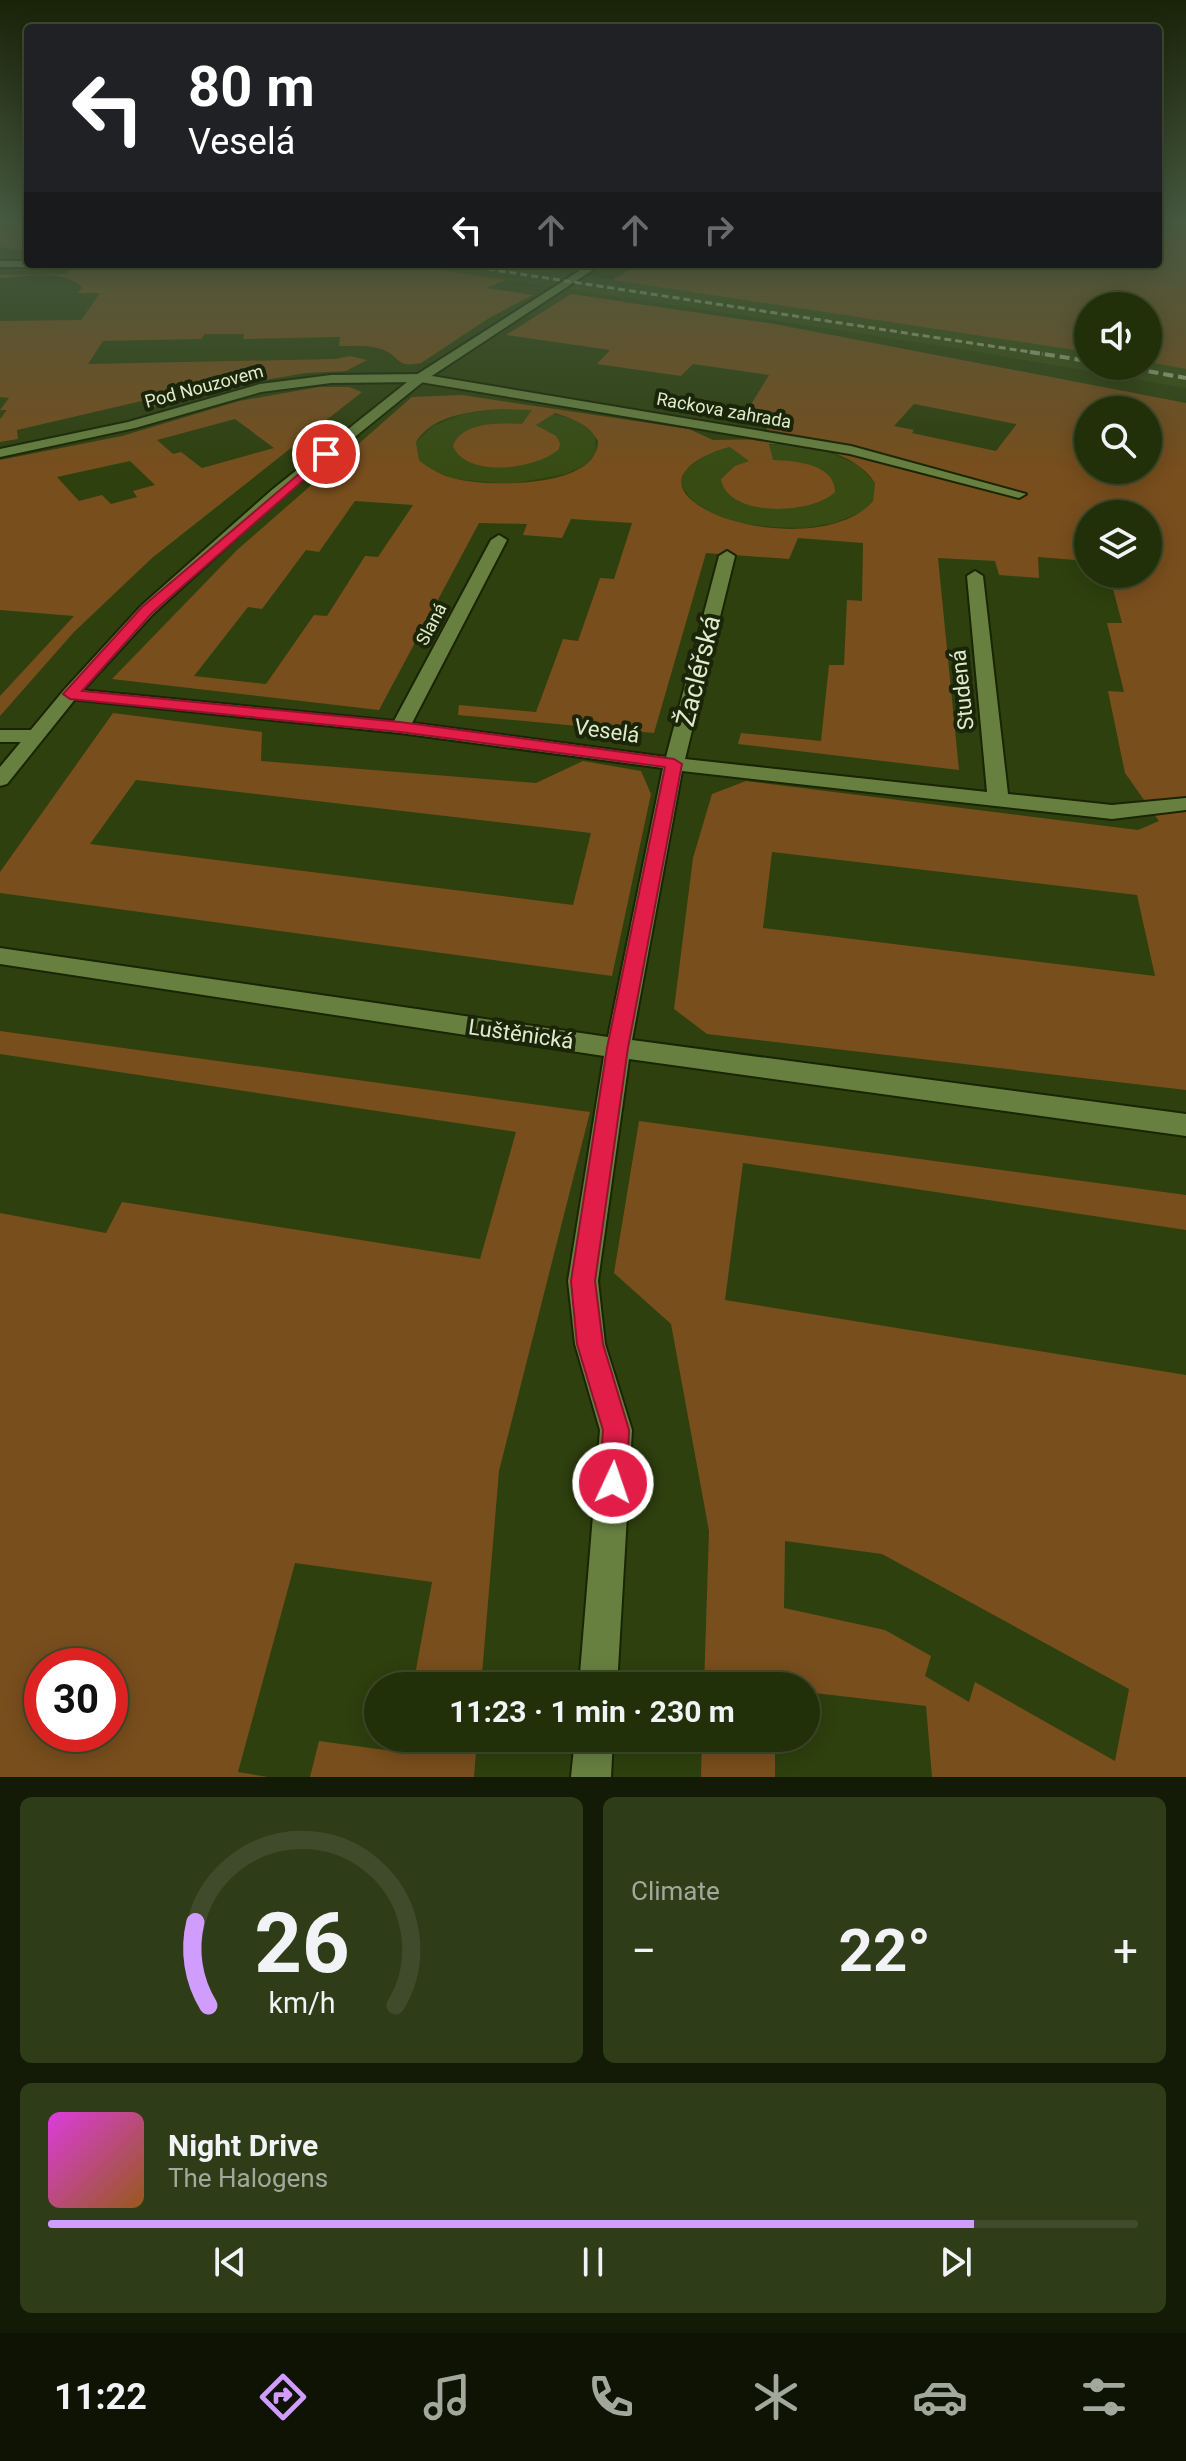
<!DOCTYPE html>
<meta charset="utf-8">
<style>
body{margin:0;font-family:Roboto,sans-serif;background:#2e3c18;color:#f1f3f6;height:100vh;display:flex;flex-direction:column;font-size:30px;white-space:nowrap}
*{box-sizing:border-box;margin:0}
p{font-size:26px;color:#a2a99c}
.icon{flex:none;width:44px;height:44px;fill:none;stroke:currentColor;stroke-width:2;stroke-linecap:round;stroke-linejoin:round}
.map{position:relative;height:1777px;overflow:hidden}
.side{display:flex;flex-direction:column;gap:20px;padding:20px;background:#131a06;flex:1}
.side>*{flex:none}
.hud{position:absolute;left:24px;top:24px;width:1138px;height:244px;border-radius:8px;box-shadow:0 4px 20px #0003,0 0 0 2px #3f4b2b;background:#202124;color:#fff;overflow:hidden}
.tools{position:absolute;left:1074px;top:292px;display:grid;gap:16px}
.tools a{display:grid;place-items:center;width:88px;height:88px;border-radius:50%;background:#22300a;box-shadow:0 4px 20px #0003,0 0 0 2px #3f4b2b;font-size:40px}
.speed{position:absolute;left:24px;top:1648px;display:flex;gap:16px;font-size:40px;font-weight:700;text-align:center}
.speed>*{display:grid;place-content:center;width:104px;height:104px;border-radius:50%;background:#22300a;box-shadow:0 4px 20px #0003,0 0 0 2px #3f4b2b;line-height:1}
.speed .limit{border:12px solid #d22;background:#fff;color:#111}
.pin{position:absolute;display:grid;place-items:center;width:68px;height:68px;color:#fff;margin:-34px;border:4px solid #fff;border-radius:50%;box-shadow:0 2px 8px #0007}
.me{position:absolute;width:88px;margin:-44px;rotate:3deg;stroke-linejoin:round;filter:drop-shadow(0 0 6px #0008)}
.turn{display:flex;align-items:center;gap:28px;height:168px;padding:0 32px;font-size:36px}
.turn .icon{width:104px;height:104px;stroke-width:2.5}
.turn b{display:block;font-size:56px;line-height:68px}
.lanes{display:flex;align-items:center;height:76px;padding:0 32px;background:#0003;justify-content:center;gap:40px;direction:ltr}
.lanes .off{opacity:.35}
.big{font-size:60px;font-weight:700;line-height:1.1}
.side .widget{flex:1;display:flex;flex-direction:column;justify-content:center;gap:12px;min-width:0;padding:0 28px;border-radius:12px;background:#2e3c18}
.side .dial{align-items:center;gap:0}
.dial svg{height:208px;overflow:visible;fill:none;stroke:#3f4b2b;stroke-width:7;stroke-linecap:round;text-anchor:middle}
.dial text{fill:#f1f3f6;stroke:none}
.song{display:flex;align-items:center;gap:24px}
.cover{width:96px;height:96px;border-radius:12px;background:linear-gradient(135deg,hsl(300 70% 55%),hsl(30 70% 35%))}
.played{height:8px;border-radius:4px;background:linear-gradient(90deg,#d09dff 85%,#3f4b2b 85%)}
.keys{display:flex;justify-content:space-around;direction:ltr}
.heat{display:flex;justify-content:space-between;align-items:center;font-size:44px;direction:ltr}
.side .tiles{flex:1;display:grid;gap:20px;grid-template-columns:1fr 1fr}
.widget:last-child{grid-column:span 2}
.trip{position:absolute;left:364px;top:1672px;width:456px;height:80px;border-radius:40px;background:#22300a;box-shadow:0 4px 20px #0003,0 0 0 2px #3f4b2b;font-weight:700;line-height:80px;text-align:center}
.tab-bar{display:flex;height:128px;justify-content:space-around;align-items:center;background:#0e1304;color:#a2a99c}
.tab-bar .icon{width:56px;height:56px}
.tab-bar .selected{color:#d09dff}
.tab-bar b{font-size:36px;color:#f1f3f6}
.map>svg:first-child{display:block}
.built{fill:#374b13}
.green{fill:#784e1d;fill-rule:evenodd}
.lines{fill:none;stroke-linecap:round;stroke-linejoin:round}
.minor-casing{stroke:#192503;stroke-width:4}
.tertiary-casing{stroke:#192503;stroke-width:4}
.minor{fill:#678040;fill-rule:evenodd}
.tertiary{fill:#678040;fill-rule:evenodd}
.rail-far1{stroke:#9aaa82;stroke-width:3;stroke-dasharray:7 4;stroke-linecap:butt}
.rail{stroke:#9aaa82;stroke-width:4;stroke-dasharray:10 5;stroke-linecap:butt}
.route{fill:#e11d48;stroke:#92132f;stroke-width:2}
.labels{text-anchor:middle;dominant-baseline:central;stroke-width:8;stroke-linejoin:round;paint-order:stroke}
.far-street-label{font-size:18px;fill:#ddecca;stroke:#1a2509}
.street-label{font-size:22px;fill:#ddecca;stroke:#1a2509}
.near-street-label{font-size:26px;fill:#ddecca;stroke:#1a2509}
</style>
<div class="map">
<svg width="1186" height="1777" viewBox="0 0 1186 1777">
<rect width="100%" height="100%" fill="#2e400e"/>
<path class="built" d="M 402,264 L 506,264 L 974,333 L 1088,352 L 1088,366 L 1148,366 L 1148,362 L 1186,369 L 1186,388 L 961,349 Z
M 503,409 L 533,409 L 576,420 L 595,435 L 596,453 L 585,465 L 566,474 L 510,484 L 453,479 L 432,470 L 419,460 L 416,442 L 433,426 L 464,414 Z
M 784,444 L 826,451 L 858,465 L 875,483 L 873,501 L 862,512 L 834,523 L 804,528 L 772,527 L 740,523 L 714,514 L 694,502 L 683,489 L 681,482 L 685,470 L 707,454 L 730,447 Z"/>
<path class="green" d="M 0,224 L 28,224 L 28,251 L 0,247 Z
M 1158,224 L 1186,224 L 1186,369 L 1148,362 L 1148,306 L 1088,306 L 1088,352 L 613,280 L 638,264 L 1158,264 Z
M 74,264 L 402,264 L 506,280 L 486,288 L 533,295 L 489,318 L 421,363 C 396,368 402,359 386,351 C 372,344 354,346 339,346 L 340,337 L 243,339 L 244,334 L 205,334 L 201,339 L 103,341 L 88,364 L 335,359 L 350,356 L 367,360 L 346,371 L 306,373 L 234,385 L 222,378 L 179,390 L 190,398 L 155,407 L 146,400 L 17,430 L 18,439 L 0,442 L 0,419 L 7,410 L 0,410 L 9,398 L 0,397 L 0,321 L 81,320 L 100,293 L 78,293 L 82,287 C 64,269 24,277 0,278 L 0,275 L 67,274 Z
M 571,294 L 775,324 L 1186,403 L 1186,1090 L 707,1034 L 674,1009 L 693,858 L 712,794 L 746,781 L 1138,830 L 1159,821 L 1125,773 L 1108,691 L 1124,692 L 1107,623 L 1122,623 L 1109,574 L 1148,574 L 1148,514 L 1088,514 L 1088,561 L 1038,557 L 1039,578 L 999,575 L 995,561 L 938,558 L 959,770 L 738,744 L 741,733 L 821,741 L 829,665 L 844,665 L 847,600 L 862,601 L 863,543 L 798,538 L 789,559 L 706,553 L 654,733 L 458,715 L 459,705 L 536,712 L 563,639 L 578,641 L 600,578 L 614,579 L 632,523 L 571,519 L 562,538 L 523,535 L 527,524 L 479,523 L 379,710 L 112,679 L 237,550 L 412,397 L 462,395 L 689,429 L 713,440 L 774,439 L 750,406 L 769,375 L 693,364 L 681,376 L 597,364 L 610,350 L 506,335 ZM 914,404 L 1016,424 L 1016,425 L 996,451 L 912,433 L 914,430 L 894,426 ZM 503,409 L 532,410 L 522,424 C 501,423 462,421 453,446 C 466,479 538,469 559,449 L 560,443 L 556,436 L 536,425 L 555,413 C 573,419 589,424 598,441 C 598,490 483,487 452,478 C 439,474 429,468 419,460 L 416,442 C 433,414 474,411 503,409 ZM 1088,410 L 1148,410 L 1148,470 L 1088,470 ZM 769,444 C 805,444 854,450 875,483 L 873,501 C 839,541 744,533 703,508 C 655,480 697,455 730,447 L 749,461 L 735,466 L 721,479 C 727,518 812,515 835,492 C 835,463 794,461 773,460 ZM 355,501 L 413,505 L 378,557 L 365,556 L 327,616 L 314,615 L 266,684 L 194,676 L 248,607 L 262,609 L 306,550 L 319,552 ZM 772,852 L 1137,895 L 1155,976 L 763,928 Z
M 319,387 L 349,387 L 362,392 L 152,558 L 74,632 L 0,716 L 0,696 L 74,616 L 0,610 L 0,460 L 122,436 L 239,401 ZM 235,419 L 274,448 L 202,468 L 181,452 L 173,454 L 157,440 ZM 130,461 L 155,485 L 133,491 L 137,497 L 111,504 L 102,495 L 79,501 L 57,477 Z
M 113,713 L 262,732 L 261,761 L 536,783 L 583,761 L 641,771 L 651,794 L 612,976 L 0,893 L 0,872 ZM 136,780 L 591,833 L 573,905 L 90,844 Z
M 0,1031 L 590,1112 L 499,1471 L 481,1686 L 413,1686 L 432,1582 L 295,1563 L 238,1772 L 268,1777 L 0,1777 L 0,1213 L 106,1233 L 122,1202 L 480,1259 L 516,1132 L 0,1054 ZM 42,1666 L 110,1666 L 110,1734 L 42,1734 Z
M 639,1121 L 1186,1195 L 1186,1230 L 743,1163 L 725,1300 L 1186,1375 L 1186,1777 L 932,1777 L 926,1706 L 806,1692 L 806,1686 L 704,1686 L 709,1531 L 671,1324 L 614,1273 ZM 785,1541 L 882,1554 L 1129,1689 L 1115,1761 L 975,1682 L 969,1702 L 925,1676 L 931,1656 L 885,1630 L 784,1608 Z
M 403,1738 L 477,1738 L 474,1777 L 310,1777 L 319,1741 L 400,1752 Z
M 702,1738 L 775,1738 L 775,1777 L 701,1777 Z"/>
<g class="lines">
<g class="minor-casing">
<path id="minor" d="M 0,261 L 28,261 L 28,264 L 79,264 L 74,267 L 0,267 Z
M 420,374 L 851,446 L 1026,494 L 1019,498 L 850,454 L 420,382 L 331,383 L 261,392 L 135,428 L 0,457 L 0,449 L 128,422 L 260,384 L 331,375 Z
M 499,535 L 507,540 L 412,723 L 666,757 L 719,556 L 727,551 L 735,556 L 685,759 L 987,792 L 967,576 L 975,571 L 983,576 L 1008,794 L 1112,805 L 1186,798 L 1186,810 L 1112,819 L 682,771 L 632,1040 L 1186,1114 L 1186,1136 L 629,1059 L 598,1281 L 605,1344 L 632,1430 L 617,1686 L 579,1686 L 600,1430 L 575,1344 L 568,1281 L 604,1056 L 0,964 L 0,948 L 608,1037 L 663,768 L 400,733 L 70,699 L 61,694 L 70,689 L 394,721 L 491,540 Z
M 0,730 L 34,730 L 44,736 L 34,742 L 0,742 Z
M 575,1738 L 613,1738 L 611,1777 L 571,1777 Z"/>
</g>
<g class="tertiary-casing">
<path id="tertiary" d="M 590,264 L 602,264 L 424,381 L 283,495 L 153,614 L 76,698 L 7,784 L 0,786 L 0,767 L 64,690 L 141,606 L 273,489 L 416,375 Z"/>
</g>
<use href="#minor" class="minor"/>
<use href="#tertiary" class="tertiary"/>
<path class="rail-far1" d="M 455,264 L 1043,354"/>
<path class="rail" d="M 1030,352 L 1088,361
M 1119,366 L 1186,378"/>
</g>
<linearGradient id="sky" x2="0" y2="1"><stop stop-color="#192308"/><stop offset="0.47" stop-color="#465941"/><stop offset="1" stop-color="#465941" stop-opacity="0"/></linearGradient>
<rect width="1186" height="473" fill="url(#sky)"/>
<path class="route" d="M 326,451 L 330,452 L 330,457 L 152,613 L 82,691 L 400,722 L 674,759 L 682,764 L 628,1048 L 595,1281 L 603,1344 L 629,1430 L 627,1483 L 623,1493 L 613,1497 L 603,1493 L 599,1483 L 603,1430 L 577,1344 L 571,1281 L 607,1048 L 665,767 L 400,732 L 70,699 L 63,694 L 142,607 Z"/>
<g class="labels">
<g class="far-street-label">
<text transform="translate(204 386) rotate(-15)">Pod Nouzovem</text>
<text transform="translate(724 410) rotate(10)">Rackova zahrada</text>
<text transform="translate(431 624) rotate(-62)">Slaná</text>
</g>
<g class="street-label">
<text transform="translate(962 690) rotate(-96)">Studená</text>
<text transform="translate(607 731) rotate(8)">Veselá</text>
<text transform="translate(521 1034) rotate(8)">Luštěnická</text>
</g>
<g class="near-street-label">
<text transform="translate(698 671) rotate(-76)">Žacléřská</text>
</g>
</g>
</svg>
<div class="tools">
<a><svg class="icon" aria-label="sound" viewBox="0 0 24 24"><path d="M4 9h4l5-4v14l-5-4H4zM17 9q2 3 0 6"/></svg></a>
<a><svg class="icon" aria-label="search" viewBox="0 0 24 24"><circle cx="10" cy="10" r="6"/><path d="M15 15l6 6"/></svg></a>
<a><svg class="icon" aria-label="layers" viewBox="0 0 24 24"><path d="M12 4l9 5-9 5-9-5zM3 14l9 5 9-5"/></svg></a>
</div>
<div class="speed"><div class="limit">30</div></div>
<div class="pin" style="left:326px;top:454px;background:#d93025"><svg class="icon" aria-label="arrive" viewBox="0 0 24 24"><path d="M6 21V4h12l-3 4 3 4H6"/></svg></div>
<svg class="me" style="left:613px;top:1483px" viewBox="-20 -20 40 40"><circle r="17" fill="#e11d48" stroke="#fff" stroke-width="3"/><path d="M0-11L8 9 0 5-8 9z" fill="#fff"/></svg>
<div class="trip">11:23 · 1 min · 230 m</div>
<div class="hud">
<div class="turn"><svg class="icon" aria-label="left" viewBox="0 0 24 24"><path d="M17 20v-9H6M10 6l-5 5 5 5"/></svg><div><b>80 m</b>Veselá</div></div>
<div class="lanes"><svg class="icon" aria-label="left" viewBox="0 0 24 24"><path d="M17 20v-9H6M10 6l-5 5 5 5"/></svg><svg class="icon off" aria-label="ahead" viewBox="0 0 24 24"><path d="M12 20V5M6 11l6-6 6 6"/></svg><svg class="icon off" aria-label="ahead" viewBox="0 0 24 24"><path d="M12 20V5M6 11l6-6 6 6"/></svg><svg class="icon off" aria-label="right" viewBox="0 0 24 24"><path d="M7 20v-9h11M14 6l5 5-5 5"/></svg></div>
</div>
</div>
<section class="side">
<div class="tiles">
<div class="widget dial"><svg viewBox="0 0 100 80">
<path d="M14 69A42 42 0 1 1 86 69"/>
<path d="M14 69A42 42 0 0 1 9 37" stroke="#d09dff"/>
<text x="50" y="56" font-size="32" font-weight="700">26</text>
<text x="50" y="72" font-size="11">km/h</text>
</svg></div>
<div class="widget"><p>Climate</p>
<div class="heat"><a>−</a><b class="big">22°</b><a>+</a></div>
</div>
<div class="widget">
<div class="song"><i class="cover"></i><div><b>Night Drive</b><p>The Halogens</p></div></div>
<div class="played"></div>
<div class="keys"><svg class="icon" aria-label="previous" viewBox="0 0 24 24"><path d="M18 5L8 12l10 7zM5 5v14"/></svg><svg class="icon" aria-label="pause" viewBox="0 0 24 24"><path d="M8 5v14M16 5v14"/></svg><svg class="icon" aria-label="next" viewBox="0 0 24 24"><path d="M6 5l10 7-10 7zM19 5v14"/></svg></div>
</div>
</div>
</section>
<nav class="tab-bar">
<b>11:22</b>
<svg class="icon selected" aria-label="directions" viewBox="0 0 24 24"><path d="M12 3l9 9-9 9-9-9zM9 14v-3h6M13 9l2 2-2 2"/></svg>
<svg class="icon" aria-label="music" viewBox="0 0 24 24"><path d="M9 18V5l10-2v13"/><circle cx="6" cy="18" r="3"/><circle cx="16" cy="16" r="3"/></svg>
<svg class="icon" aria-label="phone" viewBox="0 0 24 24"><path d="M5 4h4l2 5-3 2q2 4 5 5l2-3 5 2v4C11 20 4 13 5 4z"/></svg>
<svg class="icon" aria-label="climate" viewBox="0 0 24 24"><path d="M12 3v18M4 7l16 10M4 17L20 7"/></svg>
<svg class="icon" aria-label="car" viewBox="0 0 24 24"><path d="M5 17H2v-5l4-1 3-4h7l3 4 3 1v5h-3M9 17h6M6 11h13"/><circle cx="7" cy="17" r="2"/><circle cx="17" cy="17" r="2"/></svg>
<svg class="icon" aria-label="filters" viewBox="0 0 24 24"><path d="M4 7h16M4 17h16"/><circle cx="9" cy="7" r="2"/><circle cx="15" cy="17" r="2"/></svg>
</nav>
